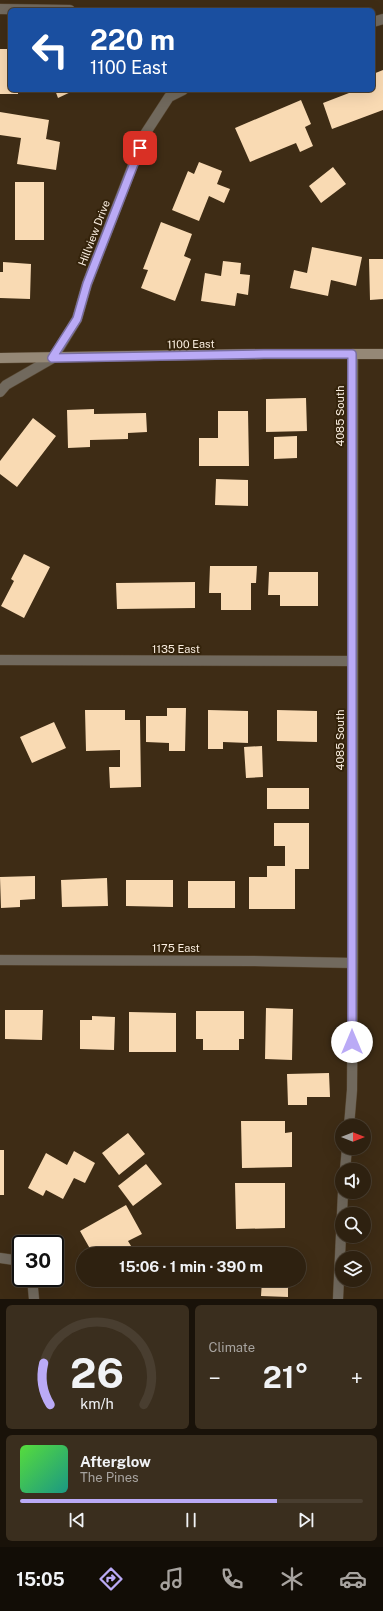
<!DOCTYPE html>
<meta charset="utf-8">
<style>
body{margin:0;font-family:"Public Sans",sans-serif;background:#3a2e1e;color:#f1f3f6;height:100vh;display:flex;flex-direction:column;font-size:15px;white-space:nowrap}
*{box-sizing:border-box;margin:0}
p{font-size:13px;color:#a7a39f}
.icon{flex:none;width:22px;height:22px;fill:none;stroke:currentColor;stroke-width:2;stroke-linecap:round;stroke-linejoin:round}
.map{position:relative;height:1299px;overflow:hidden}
.drawer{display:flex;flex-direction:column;gap:6px;padding:6px;background:#191209;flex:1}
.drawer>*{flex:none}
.top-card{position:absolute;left:8px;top:8px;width:367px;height:84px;border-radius:6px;box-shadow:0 4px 16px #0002,0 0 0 1px #493e30;background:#1a4fa0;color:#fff;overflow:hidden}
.needle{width:26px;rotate:90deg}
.controls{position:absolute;left:335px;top:1119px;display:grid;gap:8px}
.controls a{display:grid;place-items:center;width:36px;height:36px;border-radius:50%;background:#2e2110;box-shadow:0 4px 16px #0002,0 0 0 1px #493e30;font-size:20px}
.speed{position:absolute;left:12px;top:1235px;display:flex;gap:8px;font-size:20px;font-weight:700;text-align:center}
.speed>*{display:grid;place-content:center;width:52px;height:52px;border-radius:50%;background:#2e2110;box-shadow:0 4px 16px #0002,0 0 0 1px #493e30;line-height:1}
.speed .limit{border:2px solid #111;border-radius:6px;background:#fff;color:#111}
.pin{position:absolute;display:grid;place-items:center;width:34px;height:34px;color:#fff;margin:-17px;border-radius:8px;box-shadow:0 2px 6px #0006}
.me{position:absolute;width:44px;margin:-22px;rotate:0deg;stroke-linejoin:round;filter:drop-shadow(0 0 3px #0008)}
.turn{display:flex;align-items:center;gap:14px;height:84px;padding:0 16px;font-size:18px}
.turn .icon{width:52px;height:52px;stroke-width:2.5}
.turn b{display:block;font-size:28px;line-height:34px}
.big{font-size:30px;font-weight:700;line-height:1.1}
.drawer .card{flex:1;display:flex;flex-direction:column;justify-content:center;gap:6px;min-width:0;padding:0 14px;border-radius:6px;background:#3a2e1e}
.drawer .dial{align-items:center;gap:0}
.dial svg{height:104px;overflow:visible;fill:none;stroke:#493e30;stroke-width:7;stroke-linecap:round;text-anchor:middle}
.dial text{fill:#f1f3f6;stroke:none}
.song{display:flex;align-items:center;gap:12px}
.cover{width:48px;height:48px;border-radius:6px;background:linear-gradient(135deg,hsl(110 70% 55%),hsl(170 70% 35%))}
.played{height:4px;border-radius:2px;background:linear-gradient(90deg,#baaaf6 75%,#493e30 75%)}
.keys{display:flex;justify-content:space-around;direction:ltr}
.heat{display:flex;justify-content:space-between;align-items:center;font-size:22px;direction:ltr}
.drawer .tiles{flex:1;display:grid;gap:6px;grid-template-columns:1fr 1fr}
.card:last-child{grid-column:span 2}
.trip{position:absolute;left:76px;top:1247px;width:230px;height:40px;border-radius:20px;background:#2e2110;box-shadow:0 4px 16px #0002,0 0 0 1px #493e30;font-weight:700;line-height:40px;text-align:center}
.tabs{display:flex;height:64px;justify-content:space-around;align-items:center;background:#120d06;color:#a7a39f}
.tabs .icon{width:28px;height:28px}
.tabs .current{color:#baaaf6}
.tabs b{font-size:18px;color:#f1f3f6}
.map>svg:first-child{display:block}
.building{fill:#f9dab3}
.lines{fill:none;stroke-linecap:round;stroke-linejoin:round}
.street-casing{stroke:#584731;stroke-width:11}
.secondary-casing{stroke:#584731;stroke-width:11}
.street{stroke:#71695d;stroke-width:10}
.secondary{stroke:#958876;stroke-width:10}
.route-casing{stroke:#796ea0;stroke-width:10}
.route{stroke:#baaaf6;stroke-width:7}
.labels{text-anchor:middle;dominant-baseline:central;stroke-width:4;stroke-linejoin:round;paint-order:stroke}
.street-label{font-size:11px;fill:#faeee0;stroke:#34230b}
</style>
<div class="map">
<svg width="383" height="1299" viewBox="0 0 383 1299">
<rect width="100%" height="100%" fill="#3e2c15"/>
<path class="building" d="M 0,49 L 10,49 L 10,90 L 18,90 L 18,94 L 0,94 Z
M 383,70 L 383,110 L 332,129 L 323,103 L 349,93 L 348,90 L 373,90 L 373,74 Z
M 55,90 L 75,90 L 58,98 Z
M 301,100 L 311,124 L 305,127 L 313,146 L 300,152 L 296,143 L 250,162 L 235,128 Z
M 0,112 L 49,120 L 46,139 L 60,142 L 56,170 L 17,164 L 21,138 L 0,135 Z
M 199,162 L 222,171 L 217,184 L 230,189 L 224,203 L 209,196 L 199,221 L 172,210 L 188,171 L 194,174 Z
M 333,167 L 346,184 L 321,203 L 309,186 Z
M 15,182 L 44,182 L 44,240 L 15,240 Z
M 161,222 L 192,234 L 184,256 L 191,259 L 175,301 L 141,288 L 148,270 L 143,269 Z
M 312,247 L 362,257 L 356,286 L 331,280 L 328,296 L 290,288 L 294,270 L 307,273 Z
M 369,259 L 383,259 L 383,299 L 370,300 Z
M 223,261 L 241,263 L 240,274 L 250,275 L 248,295 L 237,293 L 235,306 L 201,301 L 205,273 L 221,276 Z
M 3,262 L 31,264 L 30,299 L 0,298 L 0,272 L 3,272 Z
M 306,398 L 307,431 L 266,432 L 266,399 Z
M 94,409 L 94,414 L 146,413 L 147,432 L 128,433 L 128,439 L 90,440 L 90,447 L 68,448 L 67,410 Z
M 218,411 L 248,411 L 249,466 L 199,466 L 199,438 L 218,438 Z
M 33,418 L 56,436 L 17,487 L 0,474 L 0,461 Z
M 297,436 L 297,458 L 274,459 L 274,437 Z
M 216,479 L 248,480 L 248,506 L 215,505 Z
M 24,554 L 50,567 L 24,618 L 1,606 L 14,581 L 11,579 Z
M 210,566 L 257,566 L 256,583 L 251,583 L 251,610 L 221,610 L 221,593 L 209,593 Z
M 269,572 L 318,572 L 318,606 L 280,606 L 280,595 L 268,595 Z
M 195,582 L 195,608 L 117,609 L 116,583 Z
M 167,708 L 186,708 L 185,751 L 169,751 L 169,743 L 146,742 L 146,716 L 167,716 Z
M 85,710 L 125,710 L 125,720 L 140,720 L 141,787 L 110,788 L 109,767 L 120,767 L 120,750 L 86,751 Z
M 208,710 L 248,711 L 248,743 L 223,742 L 223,749 L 208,749 Z
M 277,710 L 317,711 L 317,742 L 277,741 Z
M 54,722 L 66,748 L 32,763 L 20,737 Z
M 262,746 L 263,777 L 246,778 L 244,747 Z
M 267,788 L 309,788 L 309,809 L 267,809 Z
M 274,823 L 309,823 L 309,869 L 295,869 L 295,909 L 249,909 L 249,877 L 267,877 L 267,866 L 285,866 L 285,846 L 274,846 Z
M 35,876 L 35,899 L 20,900 L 20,907 L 1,908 L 0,877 Z
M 107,878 L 108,906 L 62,907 L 61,880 Z
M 126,880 L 173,880 L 173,907 L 126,906 Z
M 188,881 L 235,881 L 235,908 L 188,908 Z
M 266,1008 L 293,1009 L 292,1060 L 265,1059 Z
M 5,1010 L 43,1010 L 42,1040 L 5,1039 Z
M 196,1011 L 244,1011 L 244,1039 L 239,1039 L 239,1050 L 203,1050 L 203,1039 L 196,1039 Z
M 129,1012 L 176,1013 L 176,1052 L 129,1052 Z
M 92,1016 L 115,1017 L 114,1050 L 80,1049 L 80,1020 L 92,1020 Z
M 329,1073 L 330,1097 L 307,1097 L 307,1105 L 288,1105 L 287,1074 Z
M 241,1121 L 285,1121 L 285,1133 L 292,1132 L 292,1167 L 242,1168 Z
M 128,1133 L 145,1154 L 119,1175 L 102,1153 Z
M 0,1150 L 4,1150 L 4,1195 L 0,1195 Z
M 74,1151 L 95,1163 L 85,1183 L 74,1178 L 63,1199 L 46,1190 L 43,1196 L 28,1188 L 46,1153 L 67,1165 Z
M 146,1164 L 162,1184 L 133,1206 L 118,1186 Z
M 235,1183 L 285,1183 L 285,1228 L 236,1229 Z
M 126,1205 L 142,1234 L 128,1241 L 136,1254 L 93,1254 L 80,1231 Z
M 262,1246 L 289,1247 L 289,1254 L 262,1254 Z
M 262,1280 L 288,1280 L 288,1297 L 261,1296 Z"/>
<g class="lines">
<g class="street-casing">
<path id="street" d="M 0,9 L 70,10
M 373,22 L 383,19
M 0,392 L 6,385 L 53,358 L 77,319 L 87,284 L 145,134 L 169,97 L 183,90
M 0,660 L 352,661
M 0,960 L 250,961 L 353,963
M 349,1126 L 352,1090 L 353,963 L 353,354
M 345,1170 L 347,1148
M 0,1258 L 21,1261
M 32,1278 L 34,1299
M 338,1299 L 343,1192"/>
</g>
<g class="secondary-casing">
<path id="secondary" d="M 0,358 L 264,354 L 383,354"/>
</g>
<use href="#street" class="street"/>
<use href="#secondary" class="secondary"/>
</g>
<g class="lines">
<g class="route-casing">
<path id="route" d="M 140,148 L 87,284 L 77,319 L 52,358 L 264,354 L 352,354 L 352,1042"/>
</g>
<use href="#route" class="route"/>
</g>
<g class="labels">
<g class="street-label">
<text transform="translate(94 233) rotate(-69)">Hillview Drive</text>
<text transform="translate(191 344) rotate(-1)">1100 East</text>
<text transform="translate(340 416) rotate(-90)">4085 South</text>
<text x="176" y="649">1135 East</text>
<text transform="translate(340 740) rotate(-90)">4085 South</text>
<text x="176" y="948">1175 East</text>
</g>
</g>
</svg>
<div class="controls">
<a><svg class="needle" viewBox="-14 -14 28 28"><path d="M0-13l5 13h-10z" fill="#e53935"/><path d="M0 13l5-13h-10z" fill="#a7a39f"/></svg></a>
<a><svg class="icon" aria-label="sound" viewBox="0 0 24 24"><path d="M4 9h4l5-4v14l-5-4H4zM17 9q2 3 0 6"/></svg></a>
<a><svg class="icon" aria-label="search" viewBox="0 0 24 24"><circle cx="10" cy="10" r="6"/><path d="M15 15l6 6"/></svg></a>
<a><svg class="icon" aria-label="layers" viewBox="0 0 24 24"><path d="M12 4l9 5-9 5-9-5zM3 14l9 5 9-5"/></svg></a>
</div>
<div class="speed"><div class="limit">30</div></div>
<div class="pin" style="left:140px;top:148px;background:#d93025"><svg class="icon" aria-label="arrive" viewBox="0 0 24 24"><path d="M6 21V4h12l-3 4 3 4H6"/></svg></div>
<svg class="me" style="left:352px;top:1042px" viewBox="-20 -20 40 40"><circle r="19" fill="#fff"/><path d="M0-13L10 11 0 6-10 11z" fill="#baaaf6"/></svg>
<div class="trip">15:06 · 1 min · 390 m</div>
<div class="top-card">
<div class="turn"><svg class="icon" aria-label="left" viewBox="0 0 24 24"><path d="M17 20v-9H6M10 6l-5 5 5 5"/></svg><div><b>220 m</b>1100 East</div></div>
</div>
</div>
<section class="drawer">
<div class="tiles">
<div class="card dial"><svg viewBox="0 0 100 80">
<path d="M14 69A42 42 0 1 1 86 69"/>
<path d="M14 69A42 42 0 0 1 9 37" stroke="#baaaf6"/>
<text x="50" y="56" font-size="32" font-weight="700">26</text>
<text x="50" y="72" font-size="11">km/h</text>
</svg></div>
<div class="card"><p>Climate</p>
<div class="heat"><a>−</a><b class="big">21°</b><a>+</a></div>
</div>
<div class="card">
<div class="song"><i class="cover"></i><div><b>Afterglow</b><p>The Pines</p></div></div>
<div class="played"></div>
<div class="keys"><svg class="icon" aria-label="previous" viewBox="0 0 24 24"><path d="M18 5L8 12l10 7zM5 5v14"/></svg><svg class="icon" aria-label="pause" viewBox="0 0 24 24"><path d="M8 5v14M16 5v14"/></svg><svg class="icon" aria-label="next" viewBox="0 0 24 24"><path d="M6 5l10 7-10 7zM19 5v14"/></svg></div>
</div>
</div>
</section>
<nav class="tabs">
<b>15:05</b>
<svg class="icon current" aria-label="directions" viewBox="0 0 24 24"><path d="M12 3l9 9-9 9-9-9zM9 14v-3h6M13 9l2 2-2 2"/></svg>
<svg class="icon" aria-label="music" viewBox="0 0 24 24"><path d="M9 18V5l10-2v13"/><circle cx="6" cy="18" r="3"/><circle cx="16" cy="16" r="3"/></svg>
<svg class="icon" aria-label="phone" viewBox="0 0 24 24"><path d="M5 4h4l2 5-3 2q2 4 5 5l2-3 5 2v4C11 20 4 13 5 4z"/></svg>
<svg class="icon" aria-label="climate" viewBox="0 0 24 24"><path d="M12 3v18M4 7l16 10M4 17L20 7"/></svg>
<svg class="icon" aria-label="car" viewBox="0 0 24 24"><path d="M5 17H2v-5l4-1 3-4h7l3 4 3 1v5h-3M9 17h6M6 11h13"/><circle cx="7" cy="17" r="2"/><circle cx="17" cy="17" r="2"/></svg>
</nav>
